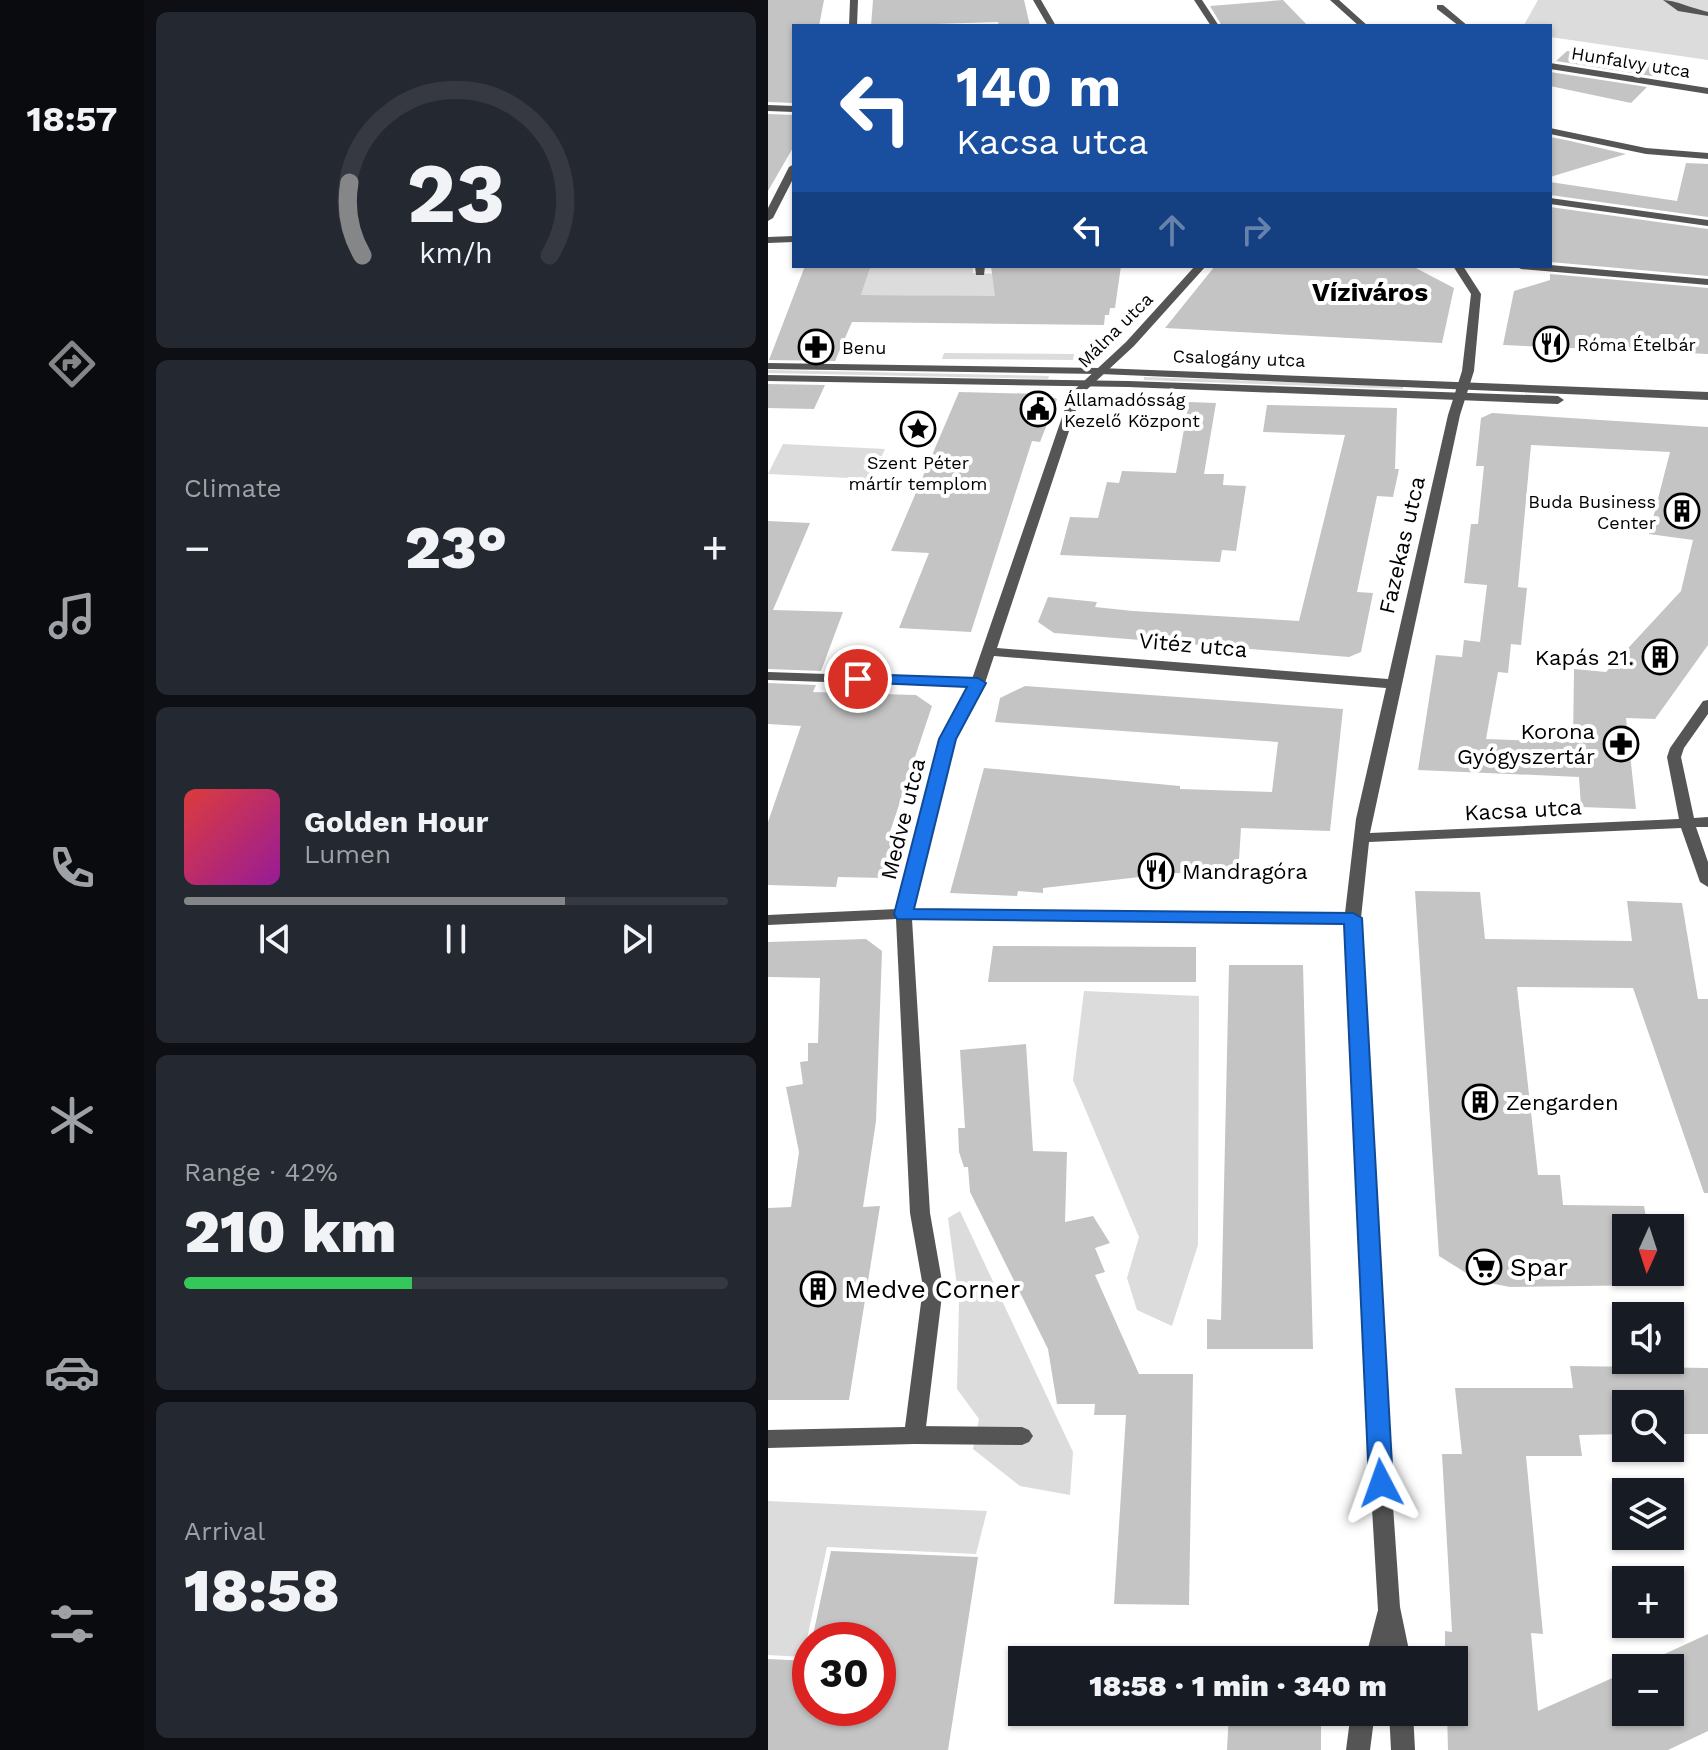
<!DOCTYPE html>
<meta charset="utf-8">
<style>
body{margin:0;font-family:"Work Sans",sans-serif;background:#242831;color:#f1f3f6;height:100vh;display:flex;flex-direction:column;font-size:30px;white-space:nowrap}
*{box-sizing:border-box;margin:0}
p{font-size:26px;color:#9ea1a6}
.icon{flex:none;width:44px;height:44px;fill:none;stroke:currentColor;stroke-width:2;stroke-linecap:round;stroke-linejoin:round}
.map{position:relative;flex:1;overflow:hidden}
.side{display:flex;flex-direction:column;gap:12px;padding:12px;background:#0d0f14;width:624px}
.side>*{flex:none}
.hud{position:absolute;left:24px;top:24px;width:760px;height:244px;border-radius:0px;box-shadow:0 2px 6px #0004;background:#1a4fa0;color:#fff;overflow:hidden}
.needle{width:52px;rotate:183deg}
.fabs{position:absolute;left:844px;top:1214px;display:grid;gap:16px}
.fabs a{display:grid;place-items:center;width:72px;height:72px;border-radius:0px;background:#171b24;box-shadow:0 2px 6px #0004;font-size:40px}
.speed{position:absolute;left:24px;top:1622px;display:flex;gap:16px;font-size:40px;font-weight:700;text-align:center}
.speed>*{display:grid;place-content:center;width:104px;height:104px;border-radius:50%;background:#171b24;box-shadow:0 2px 6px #0004;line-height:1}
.speed .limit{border:12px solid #d22;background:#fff;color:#111}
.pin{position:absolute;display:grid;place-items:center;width:68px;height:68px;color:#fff;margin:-34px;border:4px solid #fff;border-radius:50%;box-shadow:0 2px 8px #0007}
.me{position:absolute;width:88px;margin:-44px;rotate:356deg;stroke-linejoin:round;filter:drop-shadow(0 0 6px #0008)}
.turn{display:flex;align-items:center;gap:28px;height:168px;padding:0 32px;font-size:36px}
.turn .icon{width:104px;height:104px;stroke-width:2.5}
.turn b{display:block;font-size:56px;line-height:68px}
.lanes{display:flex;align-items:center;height:76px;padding:0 32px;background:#0003;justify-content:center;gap:40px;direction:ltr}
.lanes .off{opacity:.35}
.big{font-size:60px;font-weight:800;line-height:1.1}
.side .card{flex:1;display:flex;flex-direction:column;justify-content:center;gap:12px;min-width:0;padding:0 28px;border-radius:12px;background:#242831}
.side .dial{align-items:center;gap:0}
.dial svg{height:208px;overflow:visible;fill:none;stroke:#363941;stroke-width:7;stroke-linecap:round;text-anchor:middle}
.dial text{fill:#f1f3f6;stroke:none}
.song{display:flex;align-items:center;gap:24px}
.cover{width:96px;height:96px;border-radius:12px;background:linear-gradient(135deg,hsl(0 70% 55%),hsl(300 70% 35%))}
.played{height:8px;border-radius:4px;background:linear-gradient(90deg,#858687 70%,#363941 70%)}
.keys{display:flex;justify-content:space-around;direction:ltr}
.heat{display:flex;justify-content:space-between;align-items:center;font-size:44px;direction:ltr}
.charge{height:12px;border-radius:6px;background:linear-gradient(90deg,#34c759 42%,#363941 0)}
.trip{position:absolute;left:240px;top:1646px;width:460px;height:80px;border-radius:0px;background:#171b24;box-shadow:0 2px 6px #0004;font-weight:800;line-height:80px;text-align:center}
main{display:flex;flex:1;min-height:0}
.tabs{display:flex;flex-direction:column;width:144px;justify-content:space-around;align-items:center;background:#090b0e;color:#9ea1a6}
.tabs .icon{width:56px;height:56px}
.tabs .selected{color:#858687}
.tabs b{font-size:36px;color:#f1f3f6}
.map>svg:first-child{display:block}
.green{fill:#dcdcdc}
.building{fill:#c4c4c4;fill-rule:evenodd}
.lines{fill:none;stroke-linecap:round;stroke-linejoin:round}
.service{fill:#555;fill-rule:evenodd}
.minor{fill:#555;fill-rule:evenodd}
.tertiary{fill:#555;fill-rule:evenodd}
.route{fill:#1a73e8;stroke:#114b97;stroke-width:2}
.labels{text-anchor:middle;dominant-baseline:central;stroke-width:8;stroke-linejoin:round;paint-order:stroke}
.far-street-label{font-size:18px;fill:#000;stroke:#fff}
.far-poi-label{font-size:18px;fill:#000;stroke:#fff;text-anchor:start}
.street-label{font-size:22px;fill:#000;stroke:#fff}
.poi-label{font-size:22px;fill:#000;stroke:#fff;text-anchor:end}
.far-district-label{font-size:26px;font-weight:bold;fill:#000;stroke:#fff}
.near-poi-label{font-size:26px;fill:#000;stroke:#fff;text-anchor:start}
</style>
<main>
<nav class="tabs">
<b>18:57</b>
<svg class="icon selected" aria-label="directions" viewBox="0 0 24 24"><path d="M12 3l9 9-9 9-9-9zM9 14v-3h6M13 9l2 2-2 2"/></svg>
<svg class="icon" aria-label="music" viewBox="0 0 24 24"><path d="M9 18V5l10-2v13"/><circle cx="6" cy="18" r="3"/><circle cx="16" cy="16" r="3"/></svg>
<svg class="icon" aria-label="phone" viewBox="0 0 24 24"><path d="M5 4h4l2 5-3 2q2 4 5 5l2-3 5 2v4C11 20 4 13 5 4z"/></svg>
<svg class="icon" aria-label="climate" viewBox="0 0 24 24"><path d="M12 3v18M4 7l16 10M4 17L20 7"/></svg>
<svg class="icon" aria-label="car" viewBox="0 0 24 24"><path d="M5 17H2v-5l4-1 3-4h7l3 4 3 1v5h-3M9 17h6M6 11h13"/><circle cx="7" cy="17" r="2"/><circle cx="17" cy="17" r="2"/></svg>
<svg class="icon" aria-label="filters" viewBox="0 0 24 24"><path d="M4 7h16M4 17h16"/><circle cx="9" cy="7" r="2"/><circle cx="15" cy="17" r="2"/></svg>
</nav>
<section class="side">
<div class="card dial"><svg viewBox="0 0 100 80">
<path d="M14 69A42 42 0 1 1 86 69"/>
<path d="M14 69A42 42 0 0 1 9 41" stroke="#858687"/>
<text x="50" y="56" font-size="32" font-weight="700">23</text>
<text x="50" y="72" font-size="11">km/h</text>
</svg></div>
<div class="card"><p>Climate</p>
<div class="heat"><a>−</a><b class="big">23°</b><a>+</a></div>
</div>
<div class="card">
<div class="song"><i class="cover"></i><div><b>Golden Hour</b><p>Lumen</p></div></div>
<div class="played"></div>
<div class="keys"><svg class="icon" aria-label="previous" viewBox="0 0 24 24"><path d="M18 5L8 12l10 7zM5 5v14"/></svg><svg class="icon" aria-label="pause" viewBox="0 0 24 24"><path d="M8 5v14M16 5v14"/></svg><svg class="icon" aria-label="next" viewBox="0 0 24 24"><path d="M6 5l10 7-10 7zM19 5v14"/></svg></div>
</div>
<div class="card"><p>Range · 42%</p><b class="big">210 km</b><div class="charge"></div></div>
<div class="card"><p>Arrival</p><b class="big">18:58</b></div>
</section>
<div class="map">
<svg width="940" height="1750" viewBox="0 0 940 1750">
<rect width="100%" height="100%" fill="#fff"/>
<path class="green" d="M 770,0 L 940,0 L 940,60 L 782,37 L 782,26 L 756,25 Z
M 103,266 L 205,266 L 205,273 L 266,275 L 261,297 L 93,295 Z
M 176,353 L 306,354 L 305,360 L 174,359 Z
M 0,370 L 281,376 L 280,379 L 0,373 Z
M 376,377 L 635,386 L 635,389 L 376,380 Z
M 15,444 L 117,449 L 103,479 L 0,474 Z
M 316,991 L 431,996 L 430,1245 L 404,1326 L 369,1310 L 359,1278 L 371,1237 L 305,1080 Z
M 192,1211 L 305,1452 L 302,1495 L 252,1486 L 205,1449 L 211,1419 L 189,1389 L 191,1301 L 180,1218 Z
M 0,1501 L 219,1511 L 208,1554 L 59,1547 L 35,1657 L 0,1655 Z"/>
<path class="building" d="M 0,0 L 56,0 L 51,26 L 26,26 L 26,103 L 0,102 Z
M 105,0 L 256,0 L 262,26 L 231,26 L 230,22 L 103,26 Z
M 515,0 L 540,26 L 454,26 L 442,6 Z
M 799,51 L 817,53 L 903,65 L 890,77 L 788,61 Z
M 782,72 L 879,87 L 863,103 L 782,86 Z
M 0,114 L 26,115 L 26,146 L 0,191 Z
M 782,137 L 798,140 L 858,154 L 782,177 Z
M 918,163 L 940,164 L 940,217 L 782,195 L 782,182 L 909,201 Z
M 782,207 L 940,229 L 940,276 L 782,262 Z
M 37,266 L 103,266 L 93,295 L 227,296 L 223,266 L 353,266 L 347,308 L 342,308 L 341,315 L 337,315 L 336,325 L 84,322 L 67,361 L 1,360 Z
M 447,266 L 644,266 L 686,288 L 674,343 L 397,328 Z
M 782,274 L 940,288 L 940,354 L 735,345 L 746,291 L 782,280 Z
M 0,384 L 57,385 L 46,409 L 0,408 Z
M 191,392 L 275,394 L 289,399 L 272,442 L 264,441 L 203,632 L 131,628 L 161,553 L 123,551 Z
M 421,402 L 448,403 L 436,474 L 456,474 L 455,485 L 478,486 L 468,551 L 454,550 L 452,562 L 292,555 L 302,517 L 330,518 L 339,482 L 351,483 L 354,471 L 408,473 Z
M 499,405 L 629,408 L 627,469 L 631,469 L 625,497 L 609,496 L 589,592 L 605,593 L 593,652 L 581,657 L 286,633 L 270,622 L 280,597 L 329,602 L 327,607 L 365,611 L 531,621 L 577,435 L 495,432 Z
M 724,413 L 940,427 L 940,645 L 887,719 L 858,718 L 868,809 L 813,807 L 811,777 L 650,770 L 668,655 L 694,657 L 696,640 L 712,642 L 719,585 L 696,583 L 703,524 L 710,524 L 716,466 L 708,466 L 713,418 ZM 763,445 L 902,452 L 881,534 L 925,540 L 913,591 L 838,672 L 806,669 L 805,742 L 718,739 L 730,672 L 740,673 L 743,644 L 753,645 L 759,588 L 750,587 Z
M 0,521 L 42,523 L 5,610 L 75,612 L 53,671 L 0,669 Z
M 0,683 L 48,685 L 45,692 L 148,695 L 164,706 L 120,838 L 127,839 L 116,878 L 70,877 L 68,887 L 0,885 L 0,822 L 33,726 L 0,724 Z
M 257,686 L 575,709 L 562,831 L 473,828 L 470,875 L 407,873 L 275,888 L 275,893 L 250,891 L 249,896 L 182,893 L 216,768 L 412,786 L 412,789 L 504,792 L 510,742 L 227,722 L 232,698 Z
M 647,891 L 712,892 L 717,939 L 864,941 L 859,901 L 914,903 L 930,999 L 940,999 L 940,1193 L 936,1193 L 865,988 L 749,987 L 770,1175 L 792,1175 L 795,1205 L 876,1206 L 880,1228 L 858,1228 L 858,1272 L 887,1272 L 889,1285 L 742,1287 L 711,1281 L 671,1256 Z
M 98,939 L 114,951 L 108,1121 L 95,1207 L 112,1206 L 81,1400 L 0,1400 L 0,1208 L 23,1207 L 31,1152 L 18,1087 L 35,1084 L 32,1062 L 40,1061 L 40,1043 L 50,1043 L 52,978 L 0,977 L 0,942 Z
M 225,946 L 428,947 L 428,982 L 220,982 Z
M 461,965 L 535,965 L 545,1349 L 439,1349 L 439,1319 L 453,1320 Z
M 258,1044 L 265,1151 L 299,1152 L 297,1222 L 325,1216 L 342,1243 L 327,1248 L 337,1272 L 327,1275 L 371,1374 L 425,1374 L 421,1605 L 346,1604 L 358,1415 L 326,1415 L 327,1404 L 289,1404 L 280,1349 L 202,1192 L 200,1167 L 196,1167 L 191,1152 L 190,1128 L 197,1128 L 192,1050 Z
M 802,1366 L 940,1368 L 940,1434 L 902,1434 L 902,1404 L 858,1404 L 858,1434 L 811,1435 L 814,1456 L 758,1456 L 775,1634 L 763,1633 L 770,1711 L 858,1672 L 858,1712 L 902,1712 L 902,1668 L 866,1668 L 940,1634 L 940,1731 L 900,1750 L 680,1750 L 679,1712 L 686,1712 L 686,1660 L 677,1660 L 677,1631 L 684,1632 L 674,1454 L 694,1454 L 687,1388 L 805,1388 Z
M 63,1551 L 210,1557 L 180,1750 L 0,1750 L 0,1659 L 42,1661 L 42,1708 L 110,1708 L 110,1640 L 44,1640 Z
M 461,1712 L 553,1712 L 553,1750 L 459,1750 Z"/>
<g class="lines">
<path class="service" d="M 895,0 C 907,0 926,9 940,12 L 940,16 L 910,11 Z
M 207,266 L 217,266 L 216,275 L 208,275 Z
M 146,1426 L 254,1427 L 261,1430 L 265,1436 L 261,1442 L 254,1445 L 146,1444 L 139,1441 L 135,1435 L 139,1429 Z"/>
<path class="minor" d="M 82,0 L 90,0 L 89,26 L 81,26 Z
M 265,0 L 273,0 L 288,26 L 280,26 Z
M 426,0 L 434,0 L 451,26 L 443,26 Z
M 562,0 L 571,0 L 600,26 L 591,26 Z
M 669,5 L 675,5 L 700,26 L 691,26 L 669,9 Z
M 782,63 L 940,88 L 940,94 L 782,69 Z
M 0,105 L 26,106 L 26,112 L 0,111 Z
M 782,128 L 878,148 L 940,153 L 940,159 L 878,154 L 782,134 Z
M 26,164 L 26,177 L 5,218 L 0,221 L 0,208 L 21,167 Z
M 782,198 L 940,220 L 940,226 L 782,204 Z
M 427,266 L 438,266 L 366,346 L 313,395 L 229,648 L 620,679 L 680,415 L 694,371 L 703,294 L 685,266 L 695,266 L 713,294 L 706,371 L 692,415 L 602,833 L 911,819 L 899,757 L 902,748 L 935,701 L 940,700 L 940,714 L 916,748 L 913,757 L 926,818 L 940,817 L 940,827 L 928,827 L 940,862 L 940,887 L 932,882 L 913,828 L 601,842 L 593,918 L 617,1390 L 632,1607 L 643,1660 L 597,1660 L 610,1610 L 597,1390 L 577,923 L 144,919 L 162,1213 L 175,1287 L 157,1435 L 153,1441 L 146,1444 L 0,1448 L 0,1430 L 137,1427 L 155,1287 L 142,1213 L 128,919 L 0,925 L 0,915 L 129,909 L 172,739 L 201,687 L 0,680 L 0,672 L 204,679 L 302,394 L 358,342 ZM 226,656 L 618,688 L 588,819 L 577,913 L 145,909 L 186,739 L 217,683 Z
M 583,1712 L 607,1712 L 602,1750 L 578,1750 Z
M 621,1712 L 645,1712 L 647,1750 L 623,1750 Z"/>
<path class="tertiary" d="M 26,236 L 26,242 L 0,243 L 0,237 Z
M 782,265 L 940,279 L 940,285 L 753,269 L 748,266 Z
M 0,363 L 332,368 L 940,392 L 940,400 L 332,374 L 0,369 Z
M 0,375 L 360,381 L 790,396 L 796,400 L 790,404 L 360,387 L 0,381 Z"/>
</g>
<path class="route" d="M 90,674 L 210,678 L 218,683 L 188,739 L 146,909 L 585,913 L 594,918 L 625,1483 L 622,1490 L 613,1493 L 605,1490 L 601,1483 L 576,924 L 129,919 L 126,914 L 171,739 L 199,687 L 84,682 L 82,679 Z"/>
<defs>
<g id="restaurant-ring" transform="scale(1.8)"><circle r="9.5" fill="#fff" stroke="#000" stroke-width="1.5"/><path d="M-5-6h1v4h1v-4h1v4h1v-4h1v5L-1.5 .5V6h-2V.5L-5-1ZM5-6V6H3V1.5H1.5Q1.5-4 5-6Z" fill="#000"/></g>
<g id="pharmacy-ring" transform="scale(1.8)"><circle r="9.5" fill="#fff" stroke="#000" stroke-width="1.5"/><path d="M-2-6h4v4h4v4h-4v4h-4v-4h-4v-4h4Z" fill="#000"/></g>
<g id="civic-ring" transform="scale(1.8)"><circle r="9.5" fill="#fff" stroke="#000" stroke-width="1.5"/><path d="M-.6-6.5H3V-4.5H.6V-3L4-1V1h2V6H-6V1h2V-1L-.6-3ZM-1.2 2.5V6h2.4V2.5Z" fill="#000"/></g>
<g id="sight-ring" transform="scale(1.8)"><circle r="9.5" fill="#fff" stroke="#000" stroke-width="1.5"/><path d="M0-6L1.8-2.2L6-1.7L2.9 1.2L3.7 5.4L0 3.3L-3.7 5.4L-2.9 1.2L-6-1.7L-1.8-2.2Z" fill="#000"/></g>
<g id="building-ring" transform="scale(1.8)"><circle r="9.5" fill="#fff" stroke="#000" stroke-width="1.5"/><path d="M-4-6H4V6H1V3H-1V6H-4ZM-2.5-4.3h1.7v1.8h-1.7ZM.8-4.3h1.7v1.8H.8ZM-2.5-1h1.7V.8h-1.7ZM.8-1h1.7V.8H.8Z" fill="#000"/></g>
<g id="supermarket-ring" transform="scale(1.8)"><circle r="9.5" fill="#fff" stroke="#000" stroke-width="1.5"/><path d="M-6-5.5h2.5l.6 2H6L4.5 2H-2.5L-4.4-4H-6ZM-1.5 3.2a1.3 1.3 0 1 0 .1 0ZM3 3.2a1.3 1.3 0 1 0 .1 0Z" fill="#000"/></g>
</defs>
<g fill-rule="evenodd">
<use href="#restaurant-ring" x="783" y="344"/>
<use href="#pharmacy-ring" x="48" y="347"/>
<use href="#civic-ring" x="270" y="409"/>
<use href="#sight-ring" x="150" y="429"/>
<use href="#building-ring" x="914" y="511"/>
<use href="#building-ring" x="892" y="657"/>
<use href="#pharmacy-ring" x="853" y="744"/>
<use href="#restaurant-ring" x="388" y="871"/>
<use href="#building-ring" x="712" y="1102"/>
<use href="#supermarket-ring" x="716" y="1267"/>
<use href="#building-ring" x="50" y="1289"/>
</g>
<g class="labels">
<g class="far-street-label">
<text transform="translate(863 62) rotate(9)">Hunfalvy utca</text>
<text transform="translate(347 330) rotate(-45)">Málna utca</text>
<text transform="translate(471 358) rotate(2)">Csalogány utca</text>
</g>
<g class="far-poi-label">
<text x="809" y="344">Róma Ételbár</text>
<text x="74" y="347">Benu</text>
<text x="296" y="399">Államadósság<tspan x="296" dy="21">Kezelő Központ</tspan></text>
<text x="150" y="462" text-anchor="middle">Szent Péter<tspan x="150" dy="21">mártír templom</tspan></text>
<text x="888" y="501" text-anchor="end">Buda Business<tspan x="888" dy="21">Center</tspan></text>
</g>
<g class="street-label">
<text transform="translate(634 545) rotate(-77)">Fazekas utca</text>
<text transform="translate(425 645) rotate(5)">Vitéz utca</text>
<text transform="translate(755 810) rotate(-3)">Kacsa utca</text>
<text transform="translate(135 819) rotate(-76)">Medve utca</text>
</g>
<g class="poi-label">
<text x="866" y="657">Kapás 21.</text>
<text x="827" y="731">Korona<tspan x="827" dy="25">Gyógyszertár</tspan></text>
<text x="414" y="871" text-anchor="start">Mandragóra</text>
<text x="738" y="1102" text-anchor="start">Zengarden</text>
</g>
<g class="far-district-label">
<text x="602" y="292">Víziváros</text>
</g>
<g class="near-poi-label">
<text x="742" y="1267">Spar</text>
<text x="76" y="1289">Medve Corner</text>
</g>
</g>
</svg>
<div class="fabs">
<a><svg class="needle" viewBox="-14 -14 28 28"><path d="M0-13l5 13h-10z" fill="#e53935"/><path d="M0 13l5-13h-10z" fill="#9ea1a6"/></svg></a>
<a><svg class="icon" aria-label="sound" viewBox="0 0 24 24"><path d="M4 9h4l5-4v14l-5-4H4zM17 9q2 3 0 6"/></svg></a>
<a><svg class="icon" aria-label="search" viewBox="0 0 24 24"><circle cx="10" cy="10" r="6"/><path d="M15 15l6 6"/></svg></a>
<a><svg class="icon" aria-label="layers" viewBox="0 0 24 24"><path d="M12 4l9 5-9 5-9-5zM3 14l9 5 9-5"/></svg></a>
<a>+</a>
<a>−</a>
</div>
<div class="speed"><div class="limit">30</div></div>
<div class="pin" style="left:90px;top:679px;background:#d93025"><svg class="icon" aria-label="arrive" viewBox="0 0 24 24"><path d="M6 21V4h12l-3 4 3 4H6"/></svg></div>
<svg class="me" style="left:613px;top:1483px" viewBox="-20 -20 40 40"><path d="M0-17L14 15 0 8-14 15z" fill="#1a73e8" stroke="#fff" stroke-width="4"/></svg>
<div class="trip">18:58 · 1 min · 340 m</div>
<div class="hud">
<div class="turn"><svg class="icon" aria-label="left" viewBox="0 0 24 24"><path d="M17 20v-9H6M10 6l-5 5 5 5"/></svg><div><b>140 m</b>Kacsa utca</div></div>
<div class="lanes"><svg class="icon" aria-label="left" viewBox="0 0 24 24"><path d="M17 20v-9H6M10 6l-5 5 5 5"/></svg><svg class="icon off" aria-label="ahead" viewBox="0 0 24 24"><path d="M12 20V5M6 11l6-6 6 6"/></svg><svg class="icon off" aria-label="right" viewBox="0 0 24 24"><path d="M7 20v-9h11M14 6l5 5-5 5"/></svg></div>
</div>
</div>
</main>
